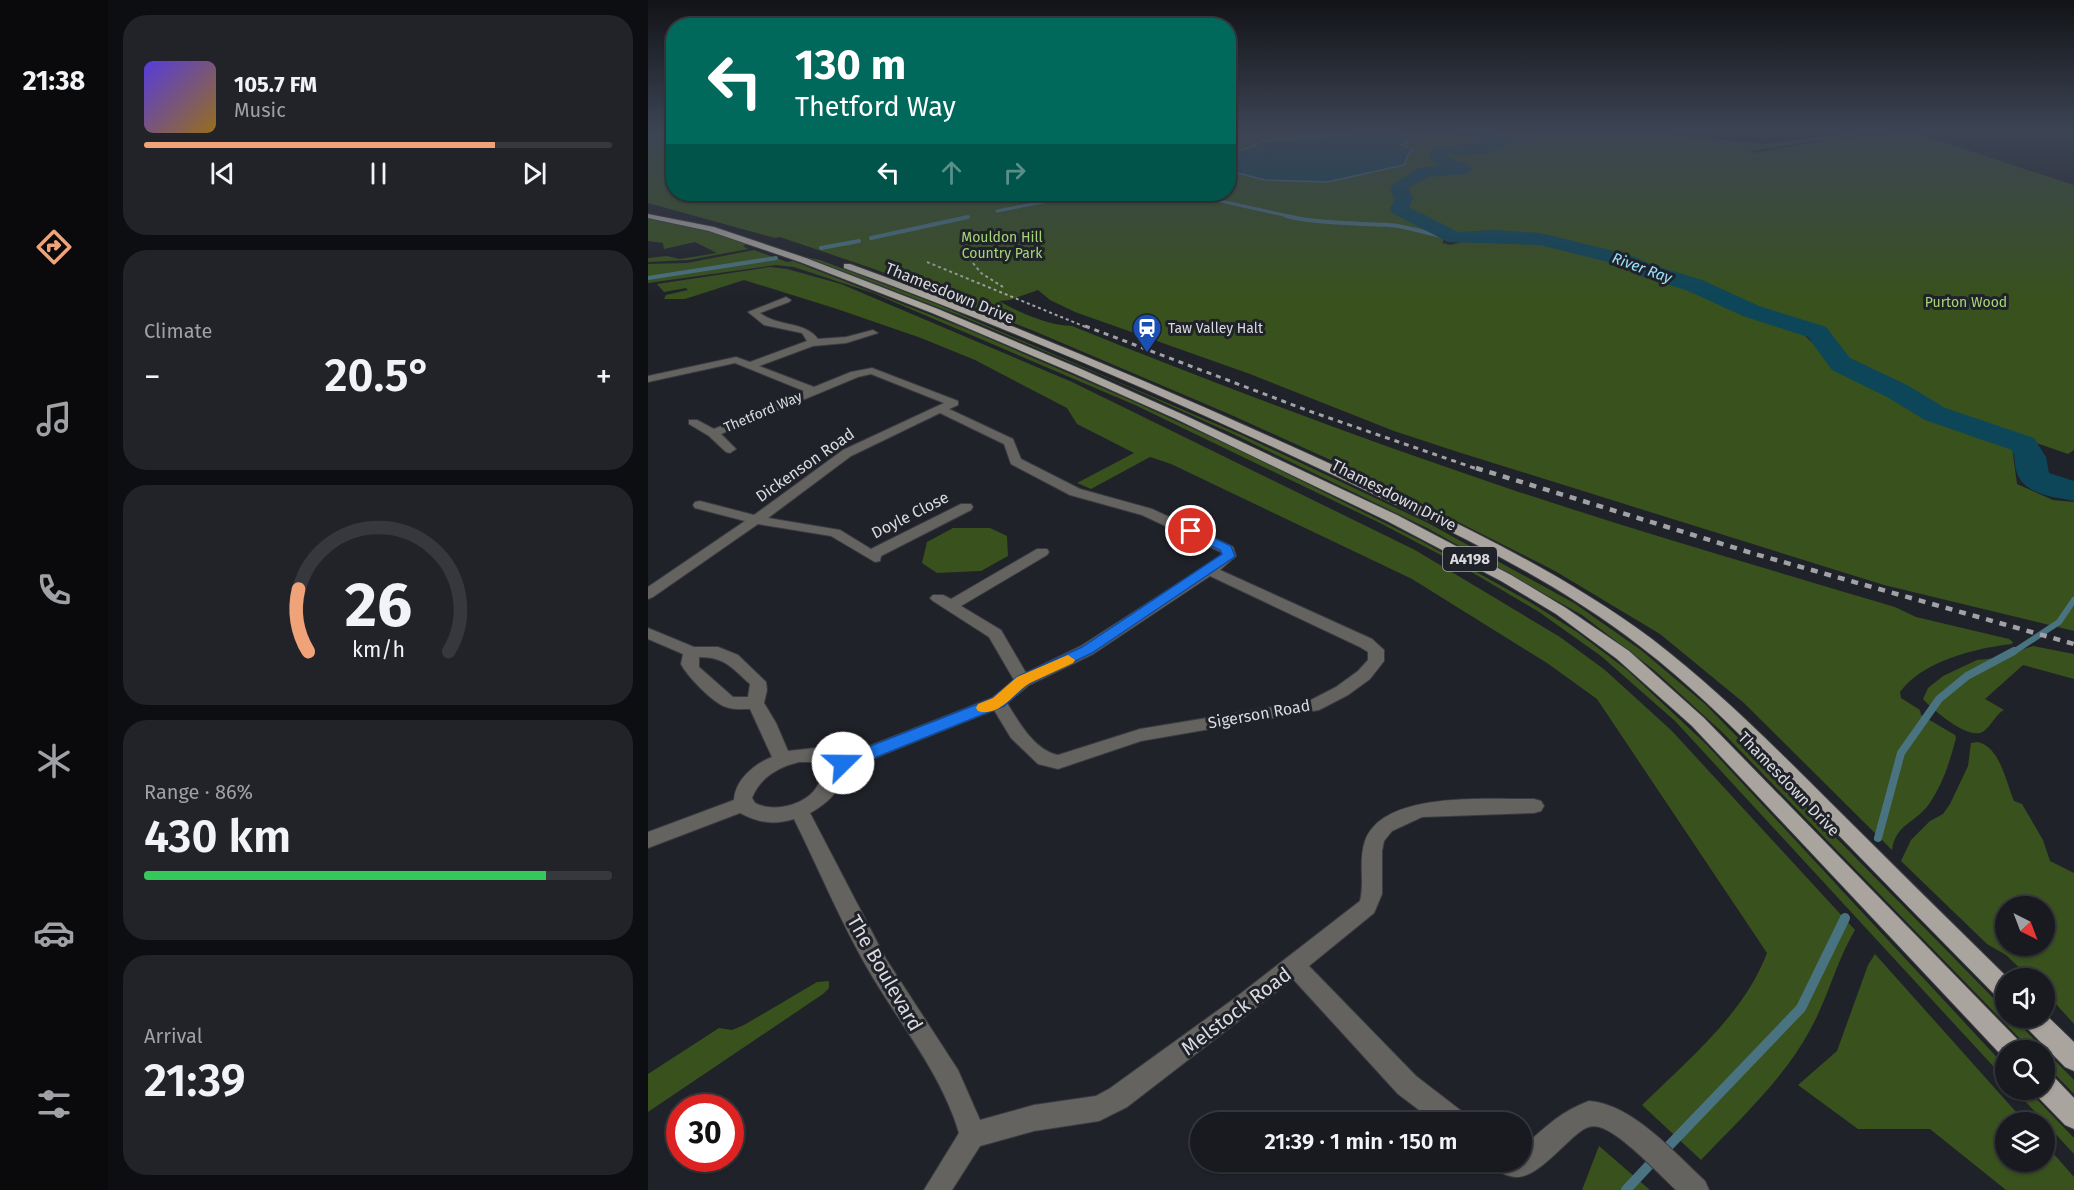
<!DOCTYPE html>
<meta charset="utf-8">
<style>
body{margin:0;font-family:"Fira Sans",sans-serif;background:#212328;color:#f1f3f6;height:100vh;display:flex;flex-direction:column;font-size:22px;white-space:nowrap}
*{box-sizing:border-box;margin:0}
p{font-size:20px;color:#9fa1a4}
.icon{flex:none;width:33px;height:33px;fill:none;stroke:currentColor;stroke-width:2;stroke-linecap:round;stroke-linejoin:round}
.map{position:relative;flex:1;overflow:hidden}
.details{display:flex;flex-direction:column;gap:15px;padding:15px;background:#0d0e11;width:540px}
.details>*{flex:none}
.guide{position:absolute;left:18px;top:18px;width:570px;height:183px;border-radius:24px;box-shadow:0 2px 4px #0004,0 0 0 2px #36383d;background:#00695c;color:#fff;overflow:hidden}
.needle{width:39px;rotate:138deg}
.buttons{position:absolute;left:1347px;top:896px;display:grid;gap:12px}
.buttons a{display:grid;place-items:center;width:60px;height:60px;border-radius:50%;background:#181a1f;box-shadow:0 2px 4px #0004,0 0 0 2px #36383d;font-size:30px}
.speed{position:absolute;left:18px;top:1094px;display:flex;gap:12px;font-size:30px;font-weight:700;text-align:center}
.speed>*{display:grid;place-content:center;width:78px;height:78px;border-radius:50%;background:#181a1f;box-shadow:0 2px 4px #0004,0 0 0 2px #36383d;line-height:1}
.speed .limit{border:9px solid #d22;background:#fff;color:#111}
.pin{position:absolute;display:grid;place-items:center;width:51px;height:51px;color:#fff;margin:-26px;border:3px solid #fff;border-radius:50%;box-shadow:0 2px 6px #0007}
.me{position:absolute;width:66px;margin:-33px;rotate:68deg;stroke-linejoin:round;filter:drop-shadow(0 0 4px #0008)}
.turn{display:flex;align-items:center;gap:21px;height:126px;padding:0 30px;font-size:27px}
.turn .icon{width:78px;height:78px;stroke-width:2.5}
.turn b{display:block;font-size:42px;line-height:51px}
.lanes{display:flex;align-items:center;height:57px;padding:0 30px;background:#0003;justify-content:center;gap:30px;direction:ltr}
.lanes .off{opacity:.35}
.big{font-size:45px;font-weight:600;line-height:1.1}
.details .tile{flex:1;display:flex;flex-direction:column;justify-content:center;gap:9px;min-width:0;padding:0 21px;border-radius:24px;background:#212328}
.details .dial{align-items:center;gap:0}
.dial svg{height:156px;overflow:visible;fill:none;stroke:#36383d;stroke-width:7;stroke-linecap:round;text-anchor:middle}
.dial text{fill:#f1f3f6;stroke:none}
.song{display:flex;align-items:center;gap:18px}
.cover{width:72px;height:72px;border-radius:9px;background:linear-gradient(135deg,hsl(250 70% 55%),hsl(40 70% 35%))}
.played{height:6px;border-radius:3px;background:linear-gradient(90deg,#f0a279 75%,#36383d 75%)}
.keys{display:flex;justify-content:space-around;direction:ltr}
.heat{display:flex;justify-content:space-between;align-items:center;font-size:33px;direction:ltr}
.charge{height:9px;border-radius:4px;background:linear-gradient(90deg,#34c759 86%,#36383d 0)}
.trip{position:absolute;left:542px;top:1112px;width:342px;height:60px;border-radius:30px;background:#181a1f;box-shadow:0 2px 4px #0004,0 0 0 2px #36383d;font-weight:600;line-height:60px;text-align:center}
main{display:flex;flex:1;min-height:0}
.tab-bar{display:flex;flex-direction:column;width:108px;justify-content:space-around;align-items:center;background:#0a0a0c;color:#9fa1a4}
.tab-bar .icon{width:42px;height:42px}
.tab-bar .selected{color:#f0a279}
.tab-bar b{font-size:27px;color:#f1f3f6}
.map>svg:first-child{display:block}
.green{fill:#38511d;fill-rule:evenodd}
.water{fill:#0d4659;stroke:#4a7381;stroke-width:1.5}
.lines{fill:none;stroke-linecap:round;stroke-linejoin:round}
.stream-far4{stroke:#4a7381;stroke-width:3}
.stream-far3{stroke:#4a7381;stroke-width:4}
.stream-far2{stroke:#4a7381;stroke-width:6}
.stream-far1{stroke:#4a7381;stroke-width:8}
.stream{stroke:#4a7381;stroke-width:10}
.river{fill:#0d4659;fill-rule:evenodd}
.street-casing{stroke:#3a3c42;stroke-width:2}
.primary-casing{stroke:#3a3c42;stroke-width:2}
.street{fill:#656360;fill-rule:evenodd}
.primary{fill:#a9a59e;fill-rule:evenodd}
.rail-far2{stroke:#a0a2a7;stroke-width:2;stroke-dasharray:3 3;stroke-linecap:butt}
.rail-far1{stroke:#a0a2a7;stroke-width:3;stroke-dasharray:5 5;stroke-linecap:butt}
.rail{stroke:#a0a2a7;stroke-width:4.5;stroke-dasharray:7 7;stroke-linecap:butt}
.route{fill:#1a73e8;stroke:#114b97;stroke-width:1.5}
.slow{fill:#f59e0b}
.labels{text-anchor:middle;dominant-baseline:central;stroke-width:6;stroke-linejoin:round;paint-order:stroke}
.far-park-label{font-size:14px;fill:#a5d675;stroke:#202229}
.far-poi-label{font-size:14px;fill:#d9dbdf;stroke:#202229;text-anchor:start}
.far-street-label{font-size:14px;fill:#d9dbdf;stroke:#202229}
.far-water-label{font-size:15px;font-style:italic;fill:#99e0fd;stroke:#202229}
.shield{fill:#202229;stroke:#a2a4a8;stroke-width:1.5}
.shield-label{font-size:15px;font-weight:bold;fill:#d9dbdf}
.street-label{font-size:16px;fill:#d9dbdf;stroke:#202229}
.near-street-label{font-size:20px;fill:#d9dbdf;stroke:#202229}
</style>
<main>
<nav class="tab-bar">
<b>21:38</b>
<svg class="icon selected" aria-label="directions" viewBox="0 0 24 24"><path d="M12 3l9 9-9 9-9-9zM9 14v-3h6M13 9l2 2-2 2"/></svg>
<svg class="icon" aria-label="music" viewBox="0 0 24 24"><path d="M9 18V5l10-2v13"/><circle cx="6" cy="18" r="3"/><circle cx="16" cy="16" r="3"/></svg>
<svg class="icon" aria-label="phone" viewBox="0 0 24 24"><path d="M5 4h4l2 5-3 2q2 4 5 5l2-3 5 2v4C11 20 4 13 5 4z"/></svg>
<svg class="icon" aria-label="climate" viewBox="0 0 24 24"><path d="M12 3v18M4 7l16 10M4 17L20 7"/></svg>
<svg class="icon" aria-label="car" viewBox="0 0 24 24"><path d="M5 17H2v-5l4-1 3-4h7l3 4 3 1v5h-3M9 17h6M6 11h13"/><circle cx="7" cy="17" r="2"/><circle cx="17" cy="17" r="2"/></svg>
<svg class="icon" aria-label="filters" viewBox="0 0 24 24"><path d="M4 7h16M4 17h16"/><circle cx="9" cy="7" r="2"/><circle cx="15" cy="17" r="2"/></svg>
</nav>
<section class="details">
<div class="tile">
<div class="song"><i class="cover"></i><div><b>105.7 FM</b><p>Music</p></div></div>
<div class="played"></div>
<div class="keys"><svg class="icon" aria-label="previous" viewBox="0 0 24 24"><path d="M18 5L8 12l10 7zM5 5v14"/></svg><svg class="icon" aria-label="pause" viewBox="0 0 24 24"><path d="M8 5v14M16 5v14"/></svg><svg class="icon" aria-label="next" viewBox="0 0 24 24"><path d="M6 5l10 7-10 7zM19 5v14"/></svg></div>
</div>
<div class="tile"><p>Climate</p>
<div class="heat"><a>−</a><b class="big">20.5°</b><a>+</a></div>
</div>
<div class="tile dial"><svg viewBox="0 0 100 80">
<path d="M14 69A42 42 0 1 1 86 69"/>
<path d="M14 69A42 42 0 0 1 9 37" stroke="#f0a279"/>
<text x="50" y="56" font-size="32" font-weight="700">26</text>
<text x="50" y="72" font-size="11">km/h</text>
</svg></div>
<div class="tile"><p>Range · 86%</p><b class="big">430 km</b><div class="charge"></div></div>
<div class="tile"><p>Arrival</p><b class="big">21:39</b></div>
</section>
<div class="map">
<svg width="1426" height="1190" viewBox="0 0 1426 1190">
<rect width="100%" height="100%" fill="#202229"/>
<path class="green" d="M 0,131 L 25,131 L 26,194 L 580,194 L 581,131 L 1012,131 L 1027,135 L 1116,144 L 1210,131 L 1257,131 L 1229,132 L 1101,151 L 1106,153 L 1192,138 L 1264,132 L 1426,185 L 1426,450 L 1420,454 L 1291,409 L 1201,365 L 1183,352 L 1182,345 L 1176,333 L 1164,326 L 1132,314 L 1098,307 L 1055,283 L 992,263 L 980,256 L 906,238 L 836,232 L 804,234 L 784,222 L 752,209 L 750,205 L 757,195 L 752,189 L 753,186 L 775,179 L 777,173 L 751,185 L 752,198 L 747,206 L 750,211 L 770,219 L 797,238 L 794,243 L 803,245 L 820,240 L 848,239 L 885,241 L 973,261 L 1035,284 L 1092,313 L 1151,330 L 1193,370 L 1277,414 L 1331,432 L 1364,447 L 1369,484 L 1405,500 L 1426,502 L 1426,631 L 1236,585 L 810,452 L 746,431 L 602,374 L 427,312 L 402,300 L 390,290 L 362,300 L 351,301 C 372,313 400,325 424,326 C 568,384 714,439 862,489 C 989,531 1119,569 1247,607 L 1268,617 L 1361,639 L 1365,642 L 1364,644 C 1328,648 1274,661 1252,692 L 1253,698 L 1272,710 L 1273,715 L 1307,735 L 1308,738 C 1302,761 1295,784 1281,804 C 1267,824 1248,823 1244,850 L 1096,703 L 1012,634 L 907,571 L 731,482 L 581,414 L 386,331 L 226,269 L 132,237 L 127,238 L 0,203 Z
M 0,218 L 63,232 L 99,244 L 95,246 L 100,249 L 41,260 L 0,262 L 0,258 L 19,256 L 32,259 L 69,253 L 47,242 L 16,249 L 15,243 L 0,241 Z
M 106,250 L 139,262 L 145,261 L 321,330 L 480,399 L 600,454 L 775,542 L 882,602 L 929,632 L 979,670 L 1058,744 L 1357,1066 L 1357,1079 L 1027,721 L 953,656 L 891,612 L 810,564 L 732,523 L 487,405 L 225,293 L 146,267 L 128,265 L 0,283 L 0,264 L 39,263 Z
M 158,257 L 172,260 L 291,305 L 594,435 L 780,523 L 926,603 L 993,650 L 1057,704 L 1357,1010 L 1358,1017 L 1364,1017 L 1426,1080 L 1426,1094 L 1397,1064 L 1396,1050 L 1383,1050 L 1074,732 L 1006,670 L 934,615 L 781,529 L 585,434 L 467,381 L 310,315 Z
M 122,267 L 139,269 L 193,284 L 424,382 L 767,550 L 912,637 L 957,670 L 1024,731 L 1207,930 C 1188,962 1180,998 1162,1030 C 1135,1080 1092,1119 1053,1160 L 994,1105 C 1040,1060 1096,1014 1119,953 L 949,699 L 899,663 L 764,579 L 523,464 L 502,457 L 443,489 L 429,483 L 486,453 L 429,424 L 419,408 L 327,360 L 273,338 L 189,309 L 96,280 L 37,299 L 16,299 L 18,295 L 40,290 L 38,288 L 16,292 L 9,284 Z
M 305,528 L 342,528 L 359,536 L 360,556 L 333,571 L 289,573 L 274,563 L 279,542 Z
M 1385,646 L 1426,654 L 1426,679 L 1375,665 L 1337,699 L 1356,710 C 1347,715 1344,725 1336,731 C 1322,742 1285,710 1275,699 L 1280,688 L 1295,676 L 1329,660 L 1348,658 Z
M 1330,742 C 1352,747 1358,782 1366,801 L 1374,804 L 1395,840 L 1402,861 L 1426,873 L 1426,1024 L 1397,992 L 1396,978 L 1382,978 L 1358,955 L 1339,944 L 1253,861 L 1263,840 L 1282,821 L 1295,814 L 1302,804 L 1320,766 L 1323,743 ZM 1358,906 L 1396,906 L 1396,945 L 1358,945 Z
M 1227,954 L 1377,1122 L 1358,1122 L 1358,1161 L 1396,1161 L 1397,1144 L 1426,1177 L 1426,1190 L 1358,1190 L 1282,1129 L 1210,1129 L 1150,1085 L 1189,1051 L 1220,965 Z
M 181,981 L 181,988 L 175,994 L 0,1112 L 0,1074 L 71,1028 L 84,1030 L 96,1025 L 169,982 Z
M 1366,1089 L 1379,1089 L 1426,1138 L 1426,1154 Z
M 951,1146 L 1002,1190 L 934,1190 Z"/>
<path class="water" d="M 713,131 L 747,131 L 766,135 L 768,137 L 753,145 L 765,149 L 760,155 L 756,165 L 679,182 L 617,180 L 581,171 L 581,153 L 604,147 L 614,141 L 666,138 Z"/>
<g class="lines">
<path class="stream-far4" d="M 541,194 L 645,217
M 349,211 L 436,194"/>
<path class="stream-far3" d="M 638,216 C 673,224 706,223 741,225 C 760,226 781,235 801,237
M 223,238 L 320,217
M 173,248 L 211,241
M 0,278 L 128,258"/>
<path class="stream-far2" d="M 1364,653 L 1411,622 L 1426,600"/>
<path class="stream-far1" d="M 1230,838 L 1253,753 L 1291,699 L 1319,676 L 1366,651"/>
<path class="stream" d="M 1016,1151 L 1153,1008 L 1197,918
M 978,1190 L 1006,1160"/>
<path class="river" d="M 804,131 L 858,135 L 866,140 L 863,143 L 837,154 L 798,155 C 806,162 819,161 825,169 L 817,174 L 780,177 L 760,188 L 765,198 L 761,207 L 810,232 L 846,230 L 892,233 L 982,255 L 1005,265 L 1054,280 L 1111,306 L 1178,327 L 1202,358 L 1259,385 L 1297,408 L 1386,438 L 1398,457 L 1401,473 L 1426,481 L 1426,501 C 1406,497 1377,495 1369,473 C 1366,465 1368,458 1364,450 L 1277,420 L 1239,397 L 1184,370 L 1160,337 L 1095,316 L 1038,290 L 989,275 L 968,264 L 892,245 L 800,242 L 744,213 L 742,209 L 747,198 L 742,191 L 743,186 L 770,168 L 791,166 L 780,155 L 785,148 L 840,142 L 815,138 Z"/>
<g class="street-casing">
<path id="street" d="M 138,297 L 143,300 L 141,302 L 112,313 C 130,327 157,321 170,339 L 198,337 L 225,330 L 230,333 L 198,343 L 165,346 L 111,366 L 166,387 L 203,372 L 224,368 L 310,401 L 310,405 L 301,409 L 365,439 L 373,459 L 432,489 L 504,509 L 585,547 L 588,556 L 572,570 L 724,639 L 736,650 L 736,661 L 722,679 L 700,695 L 671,710 L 493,741 L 410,769 L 390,764 L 363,738 L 346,710 L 192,772 C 196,791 176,805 162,813 L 238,959 L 310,1070 L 332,1120 L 386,1105 L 448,1096 L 461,1089 L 587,998 L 712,901 C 717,882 710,861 717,841 C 735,790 841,800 886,799 L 893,801 L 896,806 L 893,811 L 886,813 L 774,817 L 744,831 L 736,841 L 734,851 L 734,894 L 726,913 L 661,966 L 768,1076 L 816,1113 L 820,1122 L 787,1122 L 750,1094 L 645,979 L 479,1107 L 451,1121 L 386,1131 L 332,1146 L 304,1190 L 276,1190 L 311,1133 C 295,1077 253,1025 224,976 C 194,926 172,871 146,819 C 126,825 110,823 92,813 L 0,848 L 0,832 L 86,800 C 87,780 106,764 124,757 L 102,709 C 94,709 86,710 78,707 C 65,703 39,676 33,664 L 35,654 L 0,639 L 0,628 L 46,647 L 70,647 L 90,655 L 118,682 L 119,690 L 116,703 L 128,723 L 140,751 L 167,748 L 188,759 L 344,698 L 366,680 L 341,637 L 285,601 L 282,598 L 285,595 L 295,595 L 303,599 L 389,549 L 399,549 L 401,552 L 399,555 L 313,606 L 353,630 L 378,673 L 433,646 L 574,555 L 573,552 L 494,515 L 422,495 L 363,464 L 356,444 L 292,413 L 203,456 L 120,518 L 192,530 L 223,549 L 313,504 L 323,504 L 325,507 L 323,510 L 233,556 L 232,561 L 227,562 L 183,536 L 110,524 L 5,597 L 0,599 L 0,587 L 97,521 L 47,508 L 45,505 L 47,502 L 52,501 L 106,515 L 195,450 L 296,403 L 223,374 L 210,377 L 73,434 L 88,449 L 82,453 L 78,452 L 61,436 L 41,424 L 41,420 L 49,420 L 66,429 L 156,391 L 87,363 L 0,382 L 0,376 L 88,357 L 102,362 L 159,341 L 154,333 L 116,325 L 100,312 ZM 562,576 L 712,647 L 720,652 L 720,660 L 710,671 L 688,687 L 661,701 L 492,729 L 410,755 C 386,750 371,722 359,703 L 381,685 L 445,654 ZM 51,657 C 77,657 84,668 102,684 L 100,697 L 85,697 L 51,667 ZM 151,762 L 164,762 L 173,767 C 178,799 131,816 107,803 L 104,798 C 112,777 131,767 151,762 Z
M 941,1101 C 984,1104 1027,1153 1057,1181 L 1061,1190 L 1028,1190 C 1012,1175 972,1132 951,1127 C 944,1125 939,1127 933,1131 C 916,1143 890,1177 869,1177 C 862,1177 853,1173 847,1170 L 843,1161 L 873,1161 L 873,1149 C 895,1129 913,1111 941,1101 Z"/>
</g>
<g class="primary-casing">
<path id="primary" d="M 0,214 L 66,227 L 158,258 L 290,309 L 433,369 L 536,415 L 749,515 L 863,575 L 918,608 L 981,651 L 1056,718 L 1372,1042 L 1376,1050 L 1358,1050 L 1358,1059 L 1356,1058 L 1044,726 L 969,659 L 908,614 L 853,581 L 739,521 L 528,419 L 425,373 L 284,313 L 152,262 L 61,231 L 0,218 Z
M 196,264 L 202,264 C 359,321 511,386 663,455 C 780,509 900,562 1004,639 C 1068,688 1126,746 1183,803 C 1242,862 1301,920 1360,978 L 1358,978 L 1358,1001 L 1350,998 C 1290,937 1230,876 1170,814 C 1113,756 1057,696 993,647 C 899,574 790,525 683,474 C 524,399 362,328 196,268 Z
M 1396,1013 L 1426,1042 L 1426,1071 L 1417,1067 L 1376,1025 L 1372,1017 L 1396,1017 Z
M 1396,1073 L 1405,1076 L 1426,1098 L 1426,1129 L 1417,1125 L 1387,1094 L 1385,1089 L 1396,1089 Z"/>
</g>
<use href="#street" class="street"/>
<use href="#primary" class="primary"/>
<path class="rail-far2" d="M 279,262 L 440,328
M 325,263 L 333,273 L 355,287"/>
<path class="rail-far1" d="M 437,326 L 661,411 L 832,470"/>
<path class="rail" d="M 828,468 L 1107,554 L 1426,644"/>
</g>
<linearGradient id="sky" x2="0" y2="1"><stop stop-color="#121317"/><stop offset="0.44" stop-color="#3c4454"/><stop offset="1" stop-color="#3c4454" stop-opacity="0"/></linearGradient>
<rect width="1426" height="298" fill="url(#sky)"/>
<path class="route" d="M 543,527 L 583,546 L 587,556 L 585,558 L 444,653 L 380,684 L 356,706 L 201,768 L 189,768 L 187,763 L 189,759 L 345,698 L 369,677 L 434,647 L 574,554 L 572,550 L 538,534 L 537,531 Z"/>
<path class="slow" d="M 420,655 L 427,660 L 425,663 C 411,670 396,676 382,683 C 366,692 352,718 330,711 L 328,708 L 330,704 L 345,698 L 369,677 Z"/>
<defs>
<g id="station-pin" transform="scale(1.5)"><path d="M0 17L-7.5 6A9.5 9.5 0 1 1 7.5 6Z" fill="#1a4fb4" stroke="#202229"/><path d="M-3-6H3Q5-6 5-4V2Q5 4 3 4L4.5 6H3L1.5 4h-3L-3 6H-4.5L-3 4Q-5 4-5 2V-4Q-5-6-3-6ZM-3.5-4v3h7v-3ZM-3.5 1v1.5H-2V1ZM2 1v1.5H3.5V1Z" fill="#fff"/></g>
</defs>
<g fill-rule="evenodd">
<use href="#station-pin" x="499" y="328"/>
</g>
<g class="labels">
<g class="far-park-label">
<text x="354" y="237">Mouldon Hill<tspan x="354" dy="16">Country Park</tspan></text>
<text x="1318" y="302">Purton Wood</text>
</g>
<g class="far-poi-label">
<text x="520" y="328">Taw Valley Halt</text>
</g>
<g class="far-street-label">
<text transform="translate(115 412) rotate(-23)">Thetford Way</text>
</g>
<g class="far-water-label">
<text transform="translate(994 268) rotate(20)">River Ray</text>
</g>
<rect class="shield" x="795" y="547" width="54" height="24" rx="4.5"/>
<g class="shield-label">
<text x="822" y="559">A4198</text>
</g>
<g class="street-label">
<text transform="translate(302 293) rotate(22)">Thamesdown Drive</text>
<text transform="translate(157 465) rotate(-35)">Dickenson Road</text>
<text transform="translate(746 495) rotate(27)">Thamesdown Drive</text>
<text transform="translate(262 515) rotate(-27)">Doyle Close</text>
<text transform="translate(611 714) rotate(-10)">Sigerson Road</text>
<text transform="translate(1141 784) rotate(46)">Thamesdown Drive</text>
</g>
<g class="near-street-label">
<text transform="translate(237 973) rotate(60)">The Boulevard</text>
<text transform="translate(588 1011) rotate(-37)">Melstock Road</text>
</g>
</g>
</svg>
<div class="buttons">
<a><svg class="needle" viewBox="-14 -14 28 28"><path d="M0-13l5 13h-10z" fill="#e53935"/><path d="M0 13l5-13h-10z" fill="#9fa1a4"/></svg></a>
<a><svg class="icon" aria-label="sound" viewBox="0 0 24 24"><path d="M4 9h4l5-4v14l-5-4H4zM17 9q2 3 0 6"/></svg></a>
<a><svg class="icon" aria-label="search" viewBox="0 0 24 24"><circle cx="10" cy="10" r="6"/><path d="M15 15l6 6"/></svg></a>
<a><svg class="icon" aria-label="layers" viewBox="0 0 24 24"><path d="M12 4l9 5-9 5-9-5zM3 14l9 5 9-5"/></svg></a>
</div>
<div class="speed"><div class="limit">30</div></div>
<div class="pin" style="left:543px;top:531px;background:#d93025"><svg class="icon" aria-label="arrive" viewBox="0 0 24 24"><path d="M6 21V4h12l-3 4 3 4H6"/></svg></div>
<svg class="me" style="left:195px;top:763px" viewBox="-20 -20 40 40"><circle r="19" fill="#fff"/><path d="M0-13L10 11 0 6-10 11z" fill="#1a73e8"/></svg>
<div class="trip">21:39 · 1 min · 150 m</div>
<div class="guide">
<div class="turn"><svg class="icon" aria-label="left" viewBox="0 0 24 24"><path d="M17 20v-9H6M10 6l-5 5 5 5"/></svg><div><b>130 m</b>Thetford Way</div></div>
<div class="lanes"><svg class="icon" aria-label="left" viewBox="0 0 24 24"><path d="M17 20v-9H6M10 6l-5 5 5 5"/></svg><svg class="icon off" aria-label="ahead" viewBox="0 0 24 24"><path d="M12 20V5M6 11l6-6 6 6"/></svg><svg class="icon off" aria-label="right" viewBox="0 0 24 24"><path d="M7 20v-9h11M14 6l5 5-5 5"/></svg></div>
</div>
</div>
</main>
